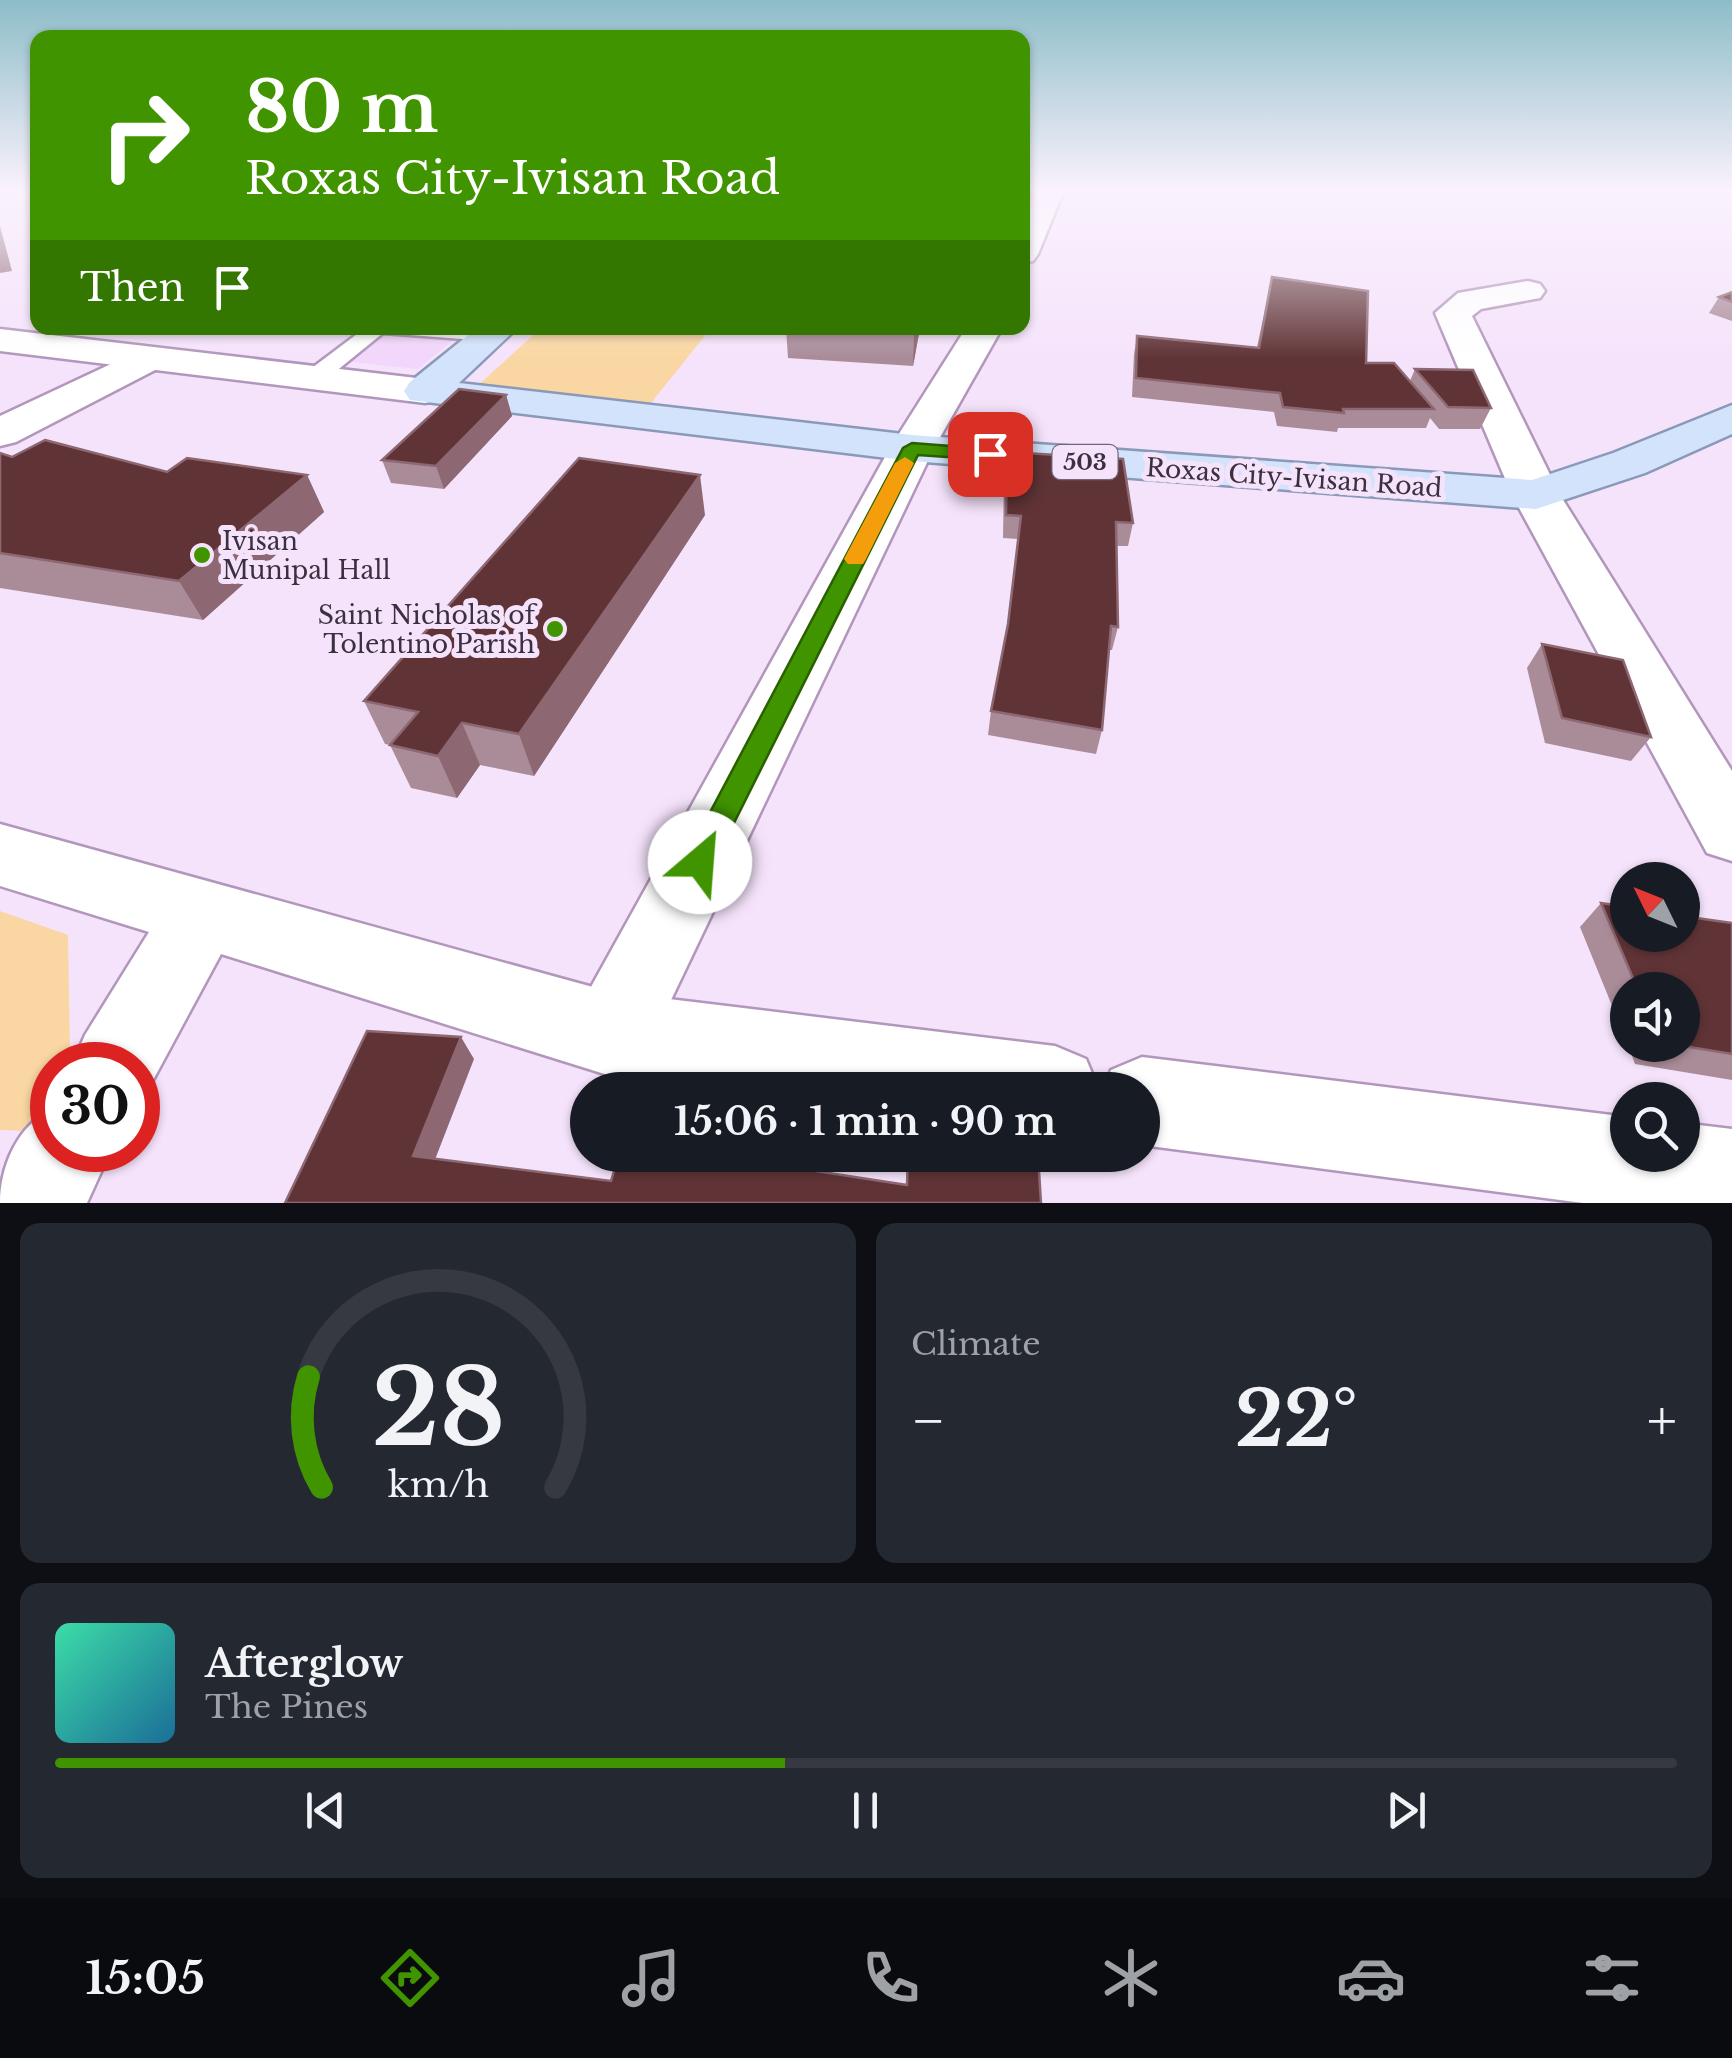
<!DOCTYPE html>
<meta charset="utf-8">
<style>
body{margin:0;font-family:"Libre Baskerville",serif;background:#242831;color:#f1f3f6;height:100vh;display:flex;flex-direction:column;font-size:38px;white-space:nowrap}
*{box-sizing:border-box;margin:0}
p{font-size:32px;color:#9ea1a6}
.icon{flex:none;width:55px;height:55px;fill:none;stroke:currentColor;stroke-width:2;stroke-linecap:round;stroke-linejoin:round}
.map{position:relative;height:1203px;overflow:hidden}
.side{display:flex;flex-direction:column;gap:20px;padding:20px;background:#0d0f14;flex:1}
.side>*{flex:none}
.top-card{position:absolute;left:30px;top:30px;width:1000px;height:305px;border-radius:20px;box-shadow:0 2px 8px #0004;background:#409400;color:#fff;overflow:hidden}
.needle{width:65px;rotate:313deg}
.tools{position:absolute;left:1610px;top:862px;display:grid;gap:20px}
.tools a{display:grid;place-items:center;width:90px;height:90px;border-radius:50%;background:#171b24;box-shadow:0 2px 8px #0004;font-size:50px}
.speed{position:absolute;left:30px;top:1042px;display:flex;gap:20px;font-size:50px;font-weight:700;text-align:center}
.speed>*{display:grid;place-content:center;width:130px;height:130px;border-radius:50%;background:#171b24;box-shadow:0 2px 8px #0004;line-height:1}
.speed .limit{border:15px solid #d22;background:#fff;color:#111}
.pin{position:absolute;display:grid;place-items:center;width:85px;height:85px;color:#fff;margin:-42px;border-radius:20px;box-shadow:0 5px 15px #0006}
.me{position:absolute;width:110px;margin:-55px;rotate:27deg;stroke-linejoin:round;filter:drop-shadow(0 0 8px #0008)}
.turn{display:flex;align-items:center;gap:35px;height:210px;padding:0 50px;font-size:45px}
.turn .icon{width:130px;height:130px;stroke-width:2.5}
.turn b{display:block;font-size:70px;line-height:85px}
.then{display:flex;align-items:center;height:95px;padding:0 50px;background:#0003;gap:20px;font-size:38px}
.big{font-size:75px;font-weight:700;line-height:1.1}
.side .widget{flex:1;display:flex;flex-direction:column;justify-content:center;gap:15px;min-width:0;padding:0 35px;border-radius:20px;background:#242831}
.side .dial{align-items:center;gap:0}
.dial svg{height:260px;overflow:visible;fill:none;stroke:#363941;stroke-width:7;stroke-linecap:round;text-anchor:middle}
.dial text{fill:#f1f3f6;stroke:none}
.song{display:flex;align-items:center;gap:30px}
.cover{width:120px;height:120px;border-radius:15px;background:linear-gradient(135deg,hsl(160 70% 55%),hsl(200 70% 35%))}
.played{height:10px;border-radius:5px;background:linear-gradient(90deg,#409400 45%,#363941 45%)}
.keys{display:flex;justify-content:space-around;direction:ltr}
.heat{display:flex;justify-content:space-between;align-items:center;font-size:55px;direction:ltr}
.side .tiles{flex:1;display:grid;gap:20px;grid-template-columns:1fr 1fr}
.widget:last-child{grid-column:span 2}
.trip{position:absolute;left:570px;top:1072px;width:590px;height:100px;border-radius:50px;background:#171b24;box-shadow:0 2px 8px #0004;font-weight:700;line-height:100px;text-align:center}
.menu{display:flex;height:160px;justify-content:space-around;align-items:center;background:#090b0e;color:#9ea1a6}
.menu .icon{width:70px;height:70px}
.menu .current{color:#409400}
.menu b{font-size:45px;color:#f1f3f6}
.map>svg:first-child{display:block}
.built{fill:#f2d6fb}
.green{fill:#fad7a2}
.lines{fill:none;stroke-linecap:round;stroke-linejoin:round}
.service-casing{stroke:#b296bc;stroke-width:5}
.minor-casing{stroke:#b296bc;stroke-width:5}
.tertiary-casing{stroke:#b296bc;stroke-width:5}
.primary-casing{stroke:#8a99b8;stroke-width:5}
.service{fill:#fff;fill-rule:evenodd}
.minor{fill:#fff;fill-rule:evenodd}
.tertiary{fill:#fff;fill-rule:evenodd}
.primary{fill:#d3e3fb;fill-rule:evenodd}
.wall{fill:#aa8c99}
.shaded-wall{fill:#8d6872}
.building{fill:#603437;stroke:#8d6872;stroke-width:2.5}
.route{fill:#409400;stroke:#2a6000;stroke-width:2.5}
.slow{fill:#f59e0b}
.poi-dot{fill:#409400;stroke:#f5e3fb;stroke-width:4}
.labels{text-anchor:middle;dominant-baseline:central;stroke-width:10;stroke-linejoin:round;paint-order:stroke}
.shield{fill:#f5e3fb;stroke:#736677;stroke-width:2.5}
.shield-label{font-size:22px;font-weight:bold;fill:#3b303f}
.street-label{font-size:25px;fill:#3b303f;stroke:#f5e3fb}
.poi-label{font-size:25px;fill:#3b303f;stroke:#f5e3fb;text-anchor:start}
</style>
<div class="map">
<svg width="1732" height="1203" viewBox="0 0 1732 1203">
<rect width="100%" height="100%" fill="#f5e3fb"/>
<path class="built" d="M 365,328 L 468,328 L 418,369 L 322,359 Z"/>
<path class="green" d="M 541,328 L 711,328 L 647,408 L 475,388 Z
M 0,911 L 68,935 L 70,1055 L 64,1065 L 52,1065 L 52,1085 L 26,1131 L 0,1130 Z"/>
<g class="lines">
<g class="service-casing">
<path id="service" d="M 365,328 C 393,328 482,319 500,335 L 490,341 L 383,333 L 324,381 L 308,381 L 305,376 L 308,371 Z"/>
</g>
<g class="minor-casing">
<path id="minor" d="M 1036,190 L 1064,190 L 1038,254 L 1033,261 L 1022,263 L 1022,219 Z
M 1528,281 L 1540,284 L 1545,291 L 1540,298 L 1481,309 L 1472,316 L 1560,495 L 1553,505 L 1536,509 L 1519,505 L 1512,495 L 1435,313 L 1458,293 Z
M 966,328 L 1002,328 L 934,448 L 641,1063 L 611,1076 L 581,1063 L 569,1034 L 581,1005 L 890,448 Z
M 145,348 L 159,352 L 165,360 L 159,368 L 16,442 L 0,446 L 0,416 Z"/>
</g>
<g class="tertiary-casing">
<path id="tertiary" d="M 0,329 L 425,379 L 440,382 L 446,391 L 440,400 L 425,403 L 0,351 Z
M 1536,481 L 1553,485 L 1560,495 L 1732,771 L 1732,861 L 1707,853 L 1512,495 L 1519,485 Z
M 0,824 L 611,992 L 1055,1046 L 1086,1059 L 1099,1090 L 721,1090 L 611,1076 L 221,954 L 145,1095 L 138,1099 L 138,1065 L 72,1065 L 85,1035 L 149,932 L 0,886 Z
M 1142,1057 L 1628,1117 L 1628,1155 L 1682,1155 L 1682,1123 L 1732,1129 L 1732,1203 L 1583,1203 L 1142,1145 L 1142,1090 L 1103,1090 L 1111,1070 Z
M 52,1110 L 52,1150 L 111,1150 L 87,1203 L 0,1203 C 0,1167 18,1124 52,1110 Z"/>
</g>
<g class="primary-casing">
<path id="primary" d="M 477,328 L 517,328 L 459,383 L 912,435 L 1532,480 L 1613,453 L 1732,405 L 1732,434 L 1645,473 L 1536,509 L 912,461 L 410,400 L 404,391 L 410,382 Z"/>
</g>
<use href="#service" class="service"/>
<use href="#minor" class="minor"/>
<use href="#tertiary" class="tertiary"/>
<use href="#primary" class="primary"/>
</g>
<path class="wall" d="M 1272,277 L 1366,363 L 1410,381 L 1415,369 L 1491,408 L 1480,429 L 1439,429 L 1430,418 L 1426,428 L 1338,428 L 1337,432 L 1277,426 L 1274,412 L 1132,397 L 1134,354 L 1137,336 L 1257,347 Z
M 1732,292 L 1732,321 L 1709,313 L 1719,297 Z
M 786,328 L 920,328 L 913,366 L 788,358 Z
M 506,395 L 512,416 L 444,489 L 391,483 L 382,460 Z
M 1007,452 L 1133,523 L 1128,546 L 1117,546 L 1118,627 L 1112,650 L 1109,650 L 1102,730 L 1096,754 L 988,735 L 991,711 L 1007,628 L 1018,539 L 1003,538 L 1004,475 Z
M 0,453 L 12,457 L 167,472 L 307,475 L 324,512 L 203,620 L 0,588 Z
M 705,515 L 534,776 L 480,765 L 457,798 L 411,788 L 390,745 L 385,744 L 364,701 Z
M 1542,644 L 1651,737 L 1631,761 L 1545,743 L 1527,668 Z
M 1601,903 L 1732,923 L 1732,1080 L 1635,1064 L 1628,1045 L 1682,1045 L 1682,990 L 1628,990 L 1628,1045 L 1580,927 Z"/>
<path class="shaded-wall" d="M 0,226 L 12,271 L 0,273 Z
M 915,328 L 920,328 L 913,366 L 914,333 Z
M 506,395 L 512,416 L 444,489 L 436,466 Z
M 307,475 L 324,512 L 203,620 L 179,581 Z
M 700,475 L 705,515 L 534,776 L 519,734 Z
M 462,723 L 480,765 L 457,798 L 438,756 Z
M 461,1037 L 474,1059 L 429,1175 L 413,1156 Z
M 772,1155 L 779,1155 L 774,1183 L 770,1164 Z"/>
<path class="building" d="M 1272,277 L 1368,291 L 1366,363 L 1394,363 L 1434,409 L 1343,409 L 1344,413 L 1283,407 L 1280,393 L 1136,378 L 1137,336 L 1259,348 Z
M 1732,292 L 1732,302 L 1719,297 Z
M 819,328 L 915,328 L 914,333 Z
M 1415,369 L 1473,370 L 1491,408 L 1448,407 Z
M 459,389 L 506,395 L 436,466 L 382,460 Z
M 45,440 L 167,472 L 187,458 L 307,475 L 179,581 L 0,553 L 0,453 L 12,457 Z
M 1007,452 L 1123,459 L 1133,523 L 1116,522 L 1118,627 L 1111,626 L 1102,730 L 991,711 L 1008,624 L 1021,516 L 1006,515 Z
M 579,458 L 700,475 L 519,734 L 462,723 L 438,756 L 390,745 L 418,712 L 364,701 Z
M 1542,644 L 1623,660 L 1651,737 L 1562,718 Z
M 1601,903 L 1628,907 L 1628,935 L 1682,935 L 1682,916 L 1732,923 L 1732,1054 L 1677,1045 L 1682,1045 L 1682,990 L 1638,990 Z
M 367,1031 L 461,1037 L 413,1156 L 611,1181 L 619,1155 L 772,1155 L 770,1164 L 907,1185 L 908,1155 L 1038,1155 L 1041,1203 L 285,1203 Z
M 641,1079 L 733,1090 L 638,1090 Z"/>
<linearGradient id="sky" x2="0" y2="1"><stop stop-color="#8dbdc8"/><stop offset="0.53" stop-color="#faf2fd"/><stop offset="1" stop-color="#faf2fd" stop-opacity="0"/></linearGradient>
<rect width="1732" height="358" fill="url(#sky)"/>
<path class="route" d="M 912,443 L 990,449 L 999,454 L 990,460 L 918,455 L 710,871 L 700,874 L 689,871 L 685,862 L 689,852 L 903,448 Z"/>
<path class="slow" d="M 905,457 L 914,463 L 866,559 L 863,564 L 848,564 L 844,559 L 895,463 Z"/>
<g class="poi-dot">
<circle cx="202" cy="555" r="10"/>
<circle cx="555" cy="629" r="10"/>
</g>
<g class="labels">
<rect class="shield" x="1052.5" y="445" width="65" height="34" rx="8"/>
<g class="shield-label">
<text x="1085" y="462">503</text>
</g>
<g class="street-label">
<text transform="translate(1294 478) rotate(4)">Roxas City-Ivisan Road</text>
</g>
<g class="poi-label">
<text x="222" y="541">Ivisan<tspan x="222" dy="29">Munipal Hall</tspan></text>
<text x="535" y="615" text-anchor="end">Saint Nicholas of<tspan x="535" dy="29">Tolentino Parish</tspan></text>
</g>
</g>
</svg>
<div class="tools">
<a><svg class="needle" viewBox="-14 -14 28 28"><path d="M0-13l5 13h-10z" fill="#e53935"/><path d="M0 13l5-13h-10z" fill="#9ea1a6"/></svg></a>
<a><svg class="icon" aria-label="sound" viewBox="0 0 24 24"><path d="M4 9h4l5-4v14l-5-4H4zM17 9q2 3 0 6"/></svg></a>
<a><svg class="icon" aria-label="search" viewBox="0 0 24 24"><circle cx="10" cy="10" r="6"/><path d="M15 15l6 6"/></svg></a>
</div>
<div class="speed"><div class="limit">30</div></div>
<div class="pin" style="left:990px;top:454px;background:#d93025"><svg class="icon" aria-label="arrive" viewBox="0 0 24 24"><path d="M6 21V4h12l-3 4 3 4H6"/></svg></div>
<svg class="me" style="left:700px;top:862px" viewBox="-20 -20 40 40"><circle r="19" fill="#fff"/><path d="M0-13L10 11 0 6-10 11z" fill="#409400"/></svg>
<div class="trip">15:06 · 1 min · 90 m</div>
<div class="top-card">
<div class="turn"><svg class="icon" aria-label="right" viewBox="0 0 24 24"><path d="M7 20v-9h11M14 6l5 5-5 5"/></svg><div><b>80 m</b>Roxas City-Ivisan Road</div></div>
<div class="then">Then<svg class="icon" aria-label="arrive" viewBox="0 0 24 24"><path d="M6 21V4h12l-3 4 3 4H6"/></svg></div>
</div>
</div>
<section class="side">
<div class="tiles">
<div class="widget dial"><svg viewBox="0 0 100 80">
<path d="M14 69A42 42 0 1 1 86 69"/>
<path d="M14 69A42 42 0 0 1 10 35" stroke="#409400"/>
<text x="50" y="56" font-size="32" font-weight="700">28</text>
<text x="50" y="72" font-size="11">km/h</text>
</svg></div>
<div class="widget"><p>Climate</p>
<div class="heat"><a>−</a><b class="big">22°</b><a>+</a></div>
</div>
<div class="widget">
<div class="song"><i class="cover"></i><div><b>Afterglow</b><p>The Pines</p></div></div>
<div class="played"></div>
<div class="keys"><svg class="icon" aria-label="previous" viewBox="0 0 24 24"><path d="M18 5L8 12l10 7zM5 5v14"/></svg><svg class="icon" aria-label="pause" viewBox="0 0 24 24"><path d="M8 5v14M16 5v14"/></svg><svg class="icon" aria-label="next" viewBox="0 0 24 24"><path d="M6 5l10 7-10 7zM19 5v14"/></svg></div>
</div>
</div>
</section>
<nav class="menu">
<b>15:05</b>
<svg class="icon current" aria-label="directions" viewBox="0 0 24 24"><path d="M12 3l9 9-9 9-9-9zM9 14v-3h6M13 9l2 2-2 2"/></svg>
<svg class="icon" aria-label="music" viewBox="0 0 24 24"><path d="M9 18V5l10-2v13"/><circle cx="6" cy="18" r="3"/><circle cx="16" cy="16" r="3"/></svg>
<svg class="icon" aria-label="phone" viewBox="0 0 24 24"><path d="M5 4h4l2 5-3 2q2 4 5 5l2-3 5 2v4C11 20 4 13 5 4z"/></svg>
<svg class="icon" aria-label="climate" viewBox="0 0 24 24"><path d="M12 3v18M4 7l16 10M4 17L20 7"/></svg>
<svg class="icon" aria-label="car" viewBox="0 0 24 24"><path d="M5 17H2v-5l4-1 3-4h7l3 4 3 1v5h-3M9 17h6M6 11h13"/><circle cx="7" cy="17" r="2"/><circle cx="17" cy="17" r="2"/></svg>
<svg class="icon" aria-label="filters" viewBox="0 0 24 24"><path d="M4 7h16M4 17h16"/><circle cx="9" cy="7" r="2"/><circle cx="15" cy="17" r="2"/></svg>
</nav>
